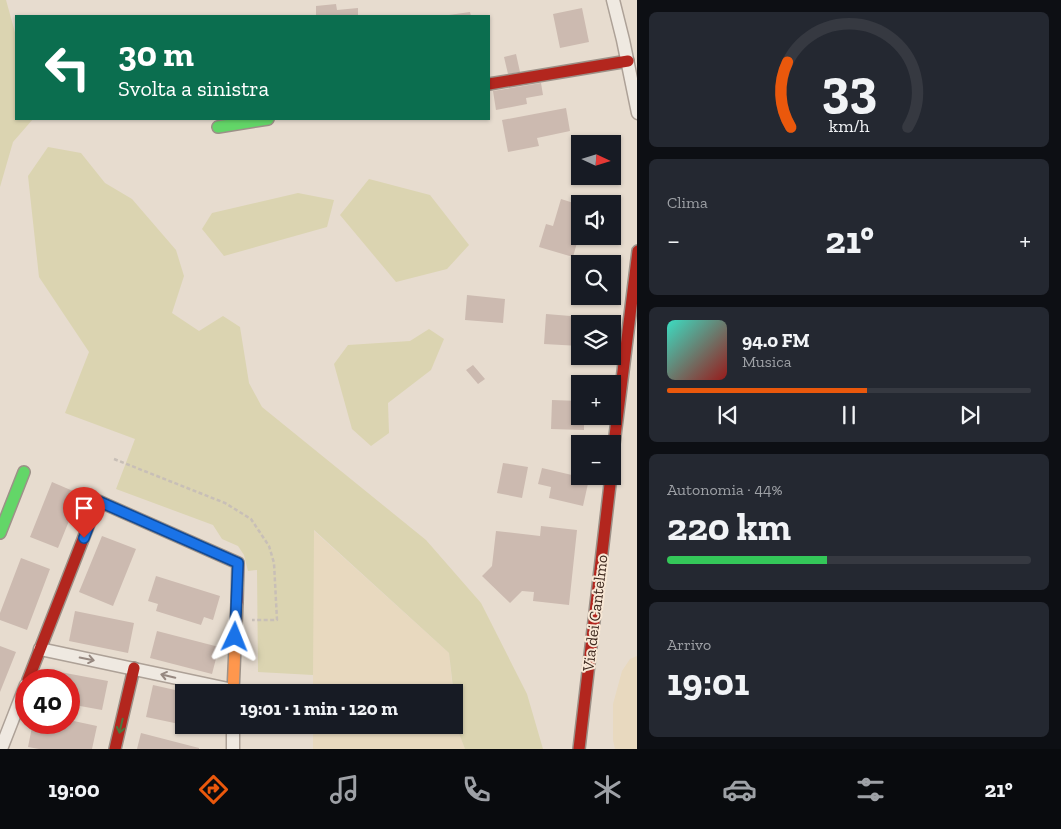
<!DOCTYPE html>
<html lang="it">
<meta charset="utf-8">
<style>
body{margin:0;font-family:"Zilla Slab",serif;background:#242831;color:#f1f3f6;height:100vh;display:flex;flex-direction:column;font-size:19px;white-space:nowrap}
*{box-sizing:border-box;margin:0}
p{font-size:16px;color:#9ea1a6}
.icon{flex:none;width:28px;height:28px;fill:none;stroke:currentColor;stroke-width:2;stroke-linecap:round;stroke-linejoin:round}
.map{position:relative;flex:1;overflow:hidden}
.sheet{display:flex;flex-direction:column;gap:12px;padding:12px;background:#0d0f14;width:424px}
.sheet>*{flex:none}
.hud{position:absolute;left:15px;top:15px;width:475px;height:105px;border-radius:0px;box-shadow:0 1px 4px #0004;background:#0b6e4f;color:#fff;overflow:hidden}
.needle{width:32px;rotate:94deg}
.buttons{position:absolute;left:571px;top:135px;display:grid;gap:10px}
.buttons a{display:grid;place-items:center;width:50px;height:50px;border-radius:0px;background:#171b24;box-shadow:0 1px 4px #0004;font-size:25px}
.speed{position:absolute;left:15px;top:669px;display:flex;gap:10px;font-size:25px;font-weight:700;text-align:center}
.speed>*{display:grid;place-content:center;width:65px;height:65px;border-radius:50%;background:#171b24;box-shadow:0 1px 4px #0004;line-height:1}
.speed .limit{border:8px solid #d22;background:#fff;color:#111}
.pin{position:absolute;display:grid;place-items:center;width:42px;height:42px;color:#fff;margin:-51px -21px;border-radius:50% 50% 50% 0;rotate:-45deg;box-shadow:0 0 5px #0007}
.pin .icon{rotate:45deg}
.me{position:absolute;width:55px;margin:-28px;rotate:2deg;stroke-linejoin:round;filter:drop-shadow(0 0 4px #0008)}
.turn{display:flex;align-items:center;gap:18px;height:105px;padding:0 20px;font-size:22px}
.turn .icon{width:65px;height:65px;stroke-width:2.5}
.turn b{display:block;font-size:35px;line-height:42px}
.big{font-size:38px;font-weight:700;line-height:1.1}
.sheet .widget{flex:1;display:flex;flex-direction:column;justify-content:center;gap:8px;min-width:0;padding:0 18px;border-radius:8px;background:#242831}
.sheet .dial{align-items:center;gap:0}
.dial svg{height:130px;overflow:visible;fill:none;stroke:#363941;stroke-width:7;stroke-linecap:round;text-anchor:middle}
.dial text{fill:#f1f3f6;stroke:none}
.song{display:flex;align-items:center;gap:15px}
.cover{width:60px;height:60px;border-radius:8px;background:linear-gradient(135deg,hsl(170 70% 55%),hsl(0 70% 35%))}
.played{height:5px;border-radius:2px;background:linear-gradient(90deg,#ea580c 55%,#363941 55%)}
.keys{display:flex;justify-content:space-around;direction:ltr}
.heat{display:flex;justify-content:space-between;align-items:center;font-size:28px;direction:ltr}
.charge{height:8px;border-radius:4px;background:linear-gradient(90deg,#34c759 44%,#363941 0)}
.trip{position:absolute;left:175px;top:684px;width:288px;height:50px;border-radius:0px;background:#171b24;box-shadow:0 1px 4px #0004;font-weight:700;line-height:50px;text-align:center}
.dock{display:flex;height:80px;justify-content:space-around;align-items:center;background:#090b0e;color:#9ea1a6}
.dock .icon{width:35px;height:35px}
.dock .active{color:#ea580c}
.dock b{font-size:22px;color:#f1f3f6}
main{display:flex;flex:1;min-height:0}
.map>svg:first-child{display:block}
.farmland{fill:#e8d9bf}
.green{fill:#dbd4b1}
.building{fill:#ccbab0}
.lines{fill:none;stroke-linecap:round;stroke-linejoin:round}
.street-casing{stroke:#ada197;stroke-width:15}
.fast-casing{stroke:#9c9188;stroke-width:14}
.slow-casing{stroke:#9c9188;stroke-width:14}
.jam-casing{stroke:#9c9188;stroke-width:14}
.path{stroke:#c8bfb7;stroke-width:2.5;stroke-dasharray:4 2.5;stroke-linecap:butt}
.street{stroke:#efe9e1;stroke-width:12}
.fast{stroke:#63d668;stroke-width:11}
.slow{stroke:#ff974d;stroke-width:11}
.jam{stroke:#b3261e;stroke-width:11}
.oneway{stroke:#968880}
.oneway2{stroke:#4e763f}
.route-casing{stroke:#114b97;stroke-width:12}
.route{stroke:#1a73e8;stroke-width:9}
.labels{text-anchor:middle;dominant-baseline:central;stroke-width:4;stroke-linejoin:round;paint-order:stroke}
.street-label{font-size:16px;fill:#3d281e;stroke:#f8e8d6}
</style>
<main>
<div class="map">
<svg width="638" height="749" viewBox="0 0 638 749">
<rect width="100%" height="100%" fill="#e7dccf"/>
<path class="farmland" d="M 313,530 L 449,653 L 453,692 L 313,692 Z
M 637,656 L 637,749 L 615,749 L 613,740 L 613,704 L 622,671 L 630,659 Z
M 454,695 L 458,731 L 465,749 L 313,749 L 313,725 L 454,725 Z"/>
<path class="green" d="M 0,0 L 6,0 L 16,36 L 16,119 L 33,119 L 13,142 L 0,187 Z
M 48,147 L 81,153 L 105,183 L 132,199 L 176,250 L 184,276 L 172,313 L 199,331 L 223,316 L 240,327 L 249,383 L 262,407 L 426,540 L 481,603 L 527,694 L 543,749 L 465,749 L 458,731 L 449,653 L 314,530 L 313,675 L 258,672 L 257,570 L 248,571 L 244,555 L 238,546 L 222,539 L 213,525 L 116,489 L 135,439 L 65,413 L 89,352 L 39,277 L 28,176 Z
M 369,179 L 430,195 L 469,245 L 447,269 L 396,282 L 340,215 Z
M 298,193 L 334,200 L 327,227 L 224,256 L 202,229 L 212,213 Z
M 429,329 L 444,339 L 431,370 L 388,403 L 389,433 L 371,446 L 352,429 L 334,364 L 348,345 L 410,341 Z"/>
<path class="building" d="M 336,4 L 337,10 L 358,8 L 358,16 L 316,16 L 316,6 Z
M 582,8 L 589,42 L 560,48 L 553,14 Z
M 470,12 L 471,16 L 449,16 L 449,15 Z
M 516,54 L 520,72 L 508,74 L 504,57 Z
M 541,83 L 543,95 L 526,98 L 527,104 L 496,110 L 493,91 Z
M 566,108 L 570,131 L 537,138 L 539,146 L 508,152 L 502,120 Z
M 561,199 L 580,205 L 580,236 L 585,236 L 584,241 L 578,239 L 573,257 L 539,247 L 546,224 L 553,226 Z
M 467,295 L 505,299 L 503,323 L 465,320 Z
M 546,314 L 583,317 L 582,324 L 580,324 L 580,346 L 544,344 Z
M 473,365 L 485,379 L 478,384 L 466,370 Z
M 552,400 L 580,401 L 580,416 L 584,416 L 584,430 L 551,429 Z
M 503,463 L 528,467 L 522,498 L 497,493 Z
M 542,468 L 589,479 L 583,506 L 549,498 L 551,487 L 538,484 Z
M 52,482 L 80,494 L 58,548 L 30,537 Z
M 541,526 L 577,530 L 569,605 L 533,601 L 534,592 L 522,591 L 510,603 L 482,576 L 492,566 L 496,531 L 540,536 Z
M 102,536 L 136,549 L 113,606 L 79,592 Z
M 21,558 L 50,569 L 27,630 L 0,620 L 0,613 Z
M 156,576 L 220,596 L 213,620 L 204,617 L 201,625 L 156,611 L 158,604 L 148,601 Z
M 75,611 L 134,623 L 128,653 L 69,641 Z
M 157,631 L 219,647 L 212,674 L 150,658 Z
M 0,646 L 16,652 L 0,692 Z
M 44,669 L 108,681 L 102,710 L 69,704 L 69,680 L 43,680 Z
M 153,685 L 184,692 L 184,725 L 146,717 Z
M 249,685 L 299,688 L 299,692 L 249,692 Z
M 69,720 L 97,726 L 92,749 L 39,749 L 28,747 L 33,722 L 69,722 Z
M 189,725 L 213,725 L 212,731 Z
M 247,725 L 278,725 L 277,730 L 246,729 Z
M 141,733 L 199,748 L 199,749 L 137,749 Z"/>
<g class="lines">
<g class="street-casing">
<path id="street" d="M 613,0 L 623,40 L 638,113
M 40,649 L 233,690
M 1,749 L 26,685
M 233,749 L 233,725"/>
</g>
<g class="fast-casing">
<path id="fast" d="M 218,127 L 268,119
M 0,533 L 24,472"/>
</g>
<g class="slow-casing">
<path id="slow" d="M 233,692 L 237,602"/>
</g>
<g class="jam-casing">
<path id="jam" d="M 489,84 L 628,61
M 612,460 L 638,251
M 28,680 L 98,501 L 238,563 L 237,602
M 115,749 L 134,668
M 579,749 L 611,476"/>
</g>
<path class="path" d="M 114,459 L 225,503 L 251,519 L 269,546 L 274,563 L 277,620 L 252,620"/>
<use href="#street" class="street"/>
<use href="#fast" class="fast"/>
<use href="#slow" class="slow"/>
<use href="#jam" class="jam"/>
</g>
<defs><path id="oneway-shaft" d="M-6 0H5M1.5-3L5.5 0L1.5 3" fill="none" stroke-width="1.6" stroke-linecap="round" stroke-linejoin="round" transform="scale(1.25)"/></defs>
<g class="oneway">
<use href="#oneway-shaft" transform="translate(87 659) rotate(11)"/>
<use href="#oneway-shaft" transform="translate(168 676) rotate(-167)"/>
</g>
<use class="oneway2" href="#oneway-shaft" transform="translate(121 726) rotate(103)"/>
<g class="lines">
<g class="route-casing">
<path id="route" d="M 84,538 L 98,501 L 238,563 L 235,637"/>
</g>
<use href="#route" class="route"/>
</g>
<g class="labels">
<g class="street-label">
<text transform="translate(595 613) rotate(-83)">Via dei Cantelmo</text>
</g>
</g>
</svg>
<div class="buttons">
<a><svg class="needle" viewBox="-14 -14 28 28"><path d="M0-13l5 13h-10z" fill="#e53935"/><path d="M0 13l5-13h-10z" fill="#9ea1a6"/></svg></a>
<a><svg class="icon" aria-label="sound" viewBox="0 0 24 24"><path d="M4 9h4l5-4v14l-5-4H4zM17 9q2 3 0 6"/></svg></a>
<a><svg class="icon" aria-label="search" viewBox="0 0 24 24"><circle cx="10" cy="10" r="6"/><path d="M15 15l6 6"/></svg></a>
<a><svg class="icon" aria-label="layers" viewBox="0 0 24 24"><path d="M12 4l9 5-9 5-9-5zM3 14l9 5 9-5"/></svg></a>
<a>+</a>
<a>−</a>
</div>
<div class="speed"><div class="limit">40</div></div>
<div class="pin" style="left:84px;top:538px;background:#d93025"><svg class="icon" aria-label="arrive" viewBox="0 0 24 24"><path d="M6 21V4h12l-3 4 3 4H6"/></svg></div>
<svg class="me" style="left:235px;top:637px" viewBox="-20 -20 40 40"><path d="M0-17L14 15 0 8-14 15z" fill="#1a73e8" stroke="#fff" stroke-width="4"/></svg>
<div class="trip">19:01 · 1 min · 120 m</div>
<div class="hud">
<div class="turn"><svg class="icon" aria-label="left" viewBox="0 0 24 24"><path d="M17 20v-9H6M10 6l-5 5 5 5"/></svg><div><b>30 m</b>Svolta a sinistra</div></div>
</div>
</div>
<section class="sheet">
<div class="widget dial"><svg viewBox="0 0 100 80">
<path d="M14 69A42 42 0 1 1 86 69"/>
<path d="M14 69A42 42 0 0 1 12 29" stroke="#ea580c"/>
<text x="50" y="56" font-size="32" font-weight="700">33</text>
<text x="50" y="72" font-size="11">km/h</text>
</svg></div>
<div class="widget"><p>Clima</p>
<div class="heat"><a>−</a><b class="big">21°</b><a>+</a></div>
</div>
<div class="widget">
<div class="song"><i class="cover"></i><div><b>94.0 FM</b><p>Musica</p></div></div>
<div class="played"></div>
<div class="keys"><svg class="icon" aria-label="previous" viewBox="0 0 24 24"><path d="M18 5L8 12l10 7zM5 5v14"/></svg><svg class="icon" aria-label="pause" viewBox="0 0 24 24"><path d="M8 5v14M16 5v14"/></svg><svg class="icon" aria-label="next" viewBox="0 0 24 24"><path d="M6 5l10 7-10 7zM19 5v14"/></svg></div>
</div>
<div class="widget"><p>Autonomia · 44%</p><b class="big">220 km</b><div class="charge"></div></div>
<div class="widget"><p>Arrivo</p><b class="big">19:01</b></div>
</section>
</main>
<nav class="dock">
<b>19:00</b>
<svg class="icon active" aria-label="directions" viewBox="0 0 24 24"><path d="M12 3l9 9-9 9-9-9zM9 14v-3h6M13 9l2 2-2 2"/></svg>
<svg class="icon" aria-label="music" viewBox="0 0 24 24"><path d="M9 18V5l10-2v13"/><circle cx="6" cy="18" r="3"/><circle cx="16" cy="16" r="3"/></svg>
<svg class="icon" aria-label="phone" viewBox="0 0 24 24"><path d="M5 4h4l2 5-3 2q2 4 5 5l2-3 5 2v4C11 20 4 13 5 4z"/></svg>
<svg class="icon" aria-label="climate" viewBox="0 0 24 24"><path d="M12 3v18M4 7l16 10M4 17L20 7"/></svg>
<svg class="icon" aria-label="car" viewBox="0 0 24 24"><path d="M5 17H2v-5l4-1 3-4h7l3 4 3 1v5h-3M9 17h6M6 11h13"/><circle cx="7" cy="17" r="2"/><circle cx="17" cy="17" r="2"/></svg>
<svg class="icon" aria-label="filters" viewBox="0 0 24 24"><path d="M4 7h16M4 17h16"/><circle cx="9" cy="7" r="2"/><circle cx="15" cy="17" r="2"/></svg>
<b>21°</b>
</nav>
